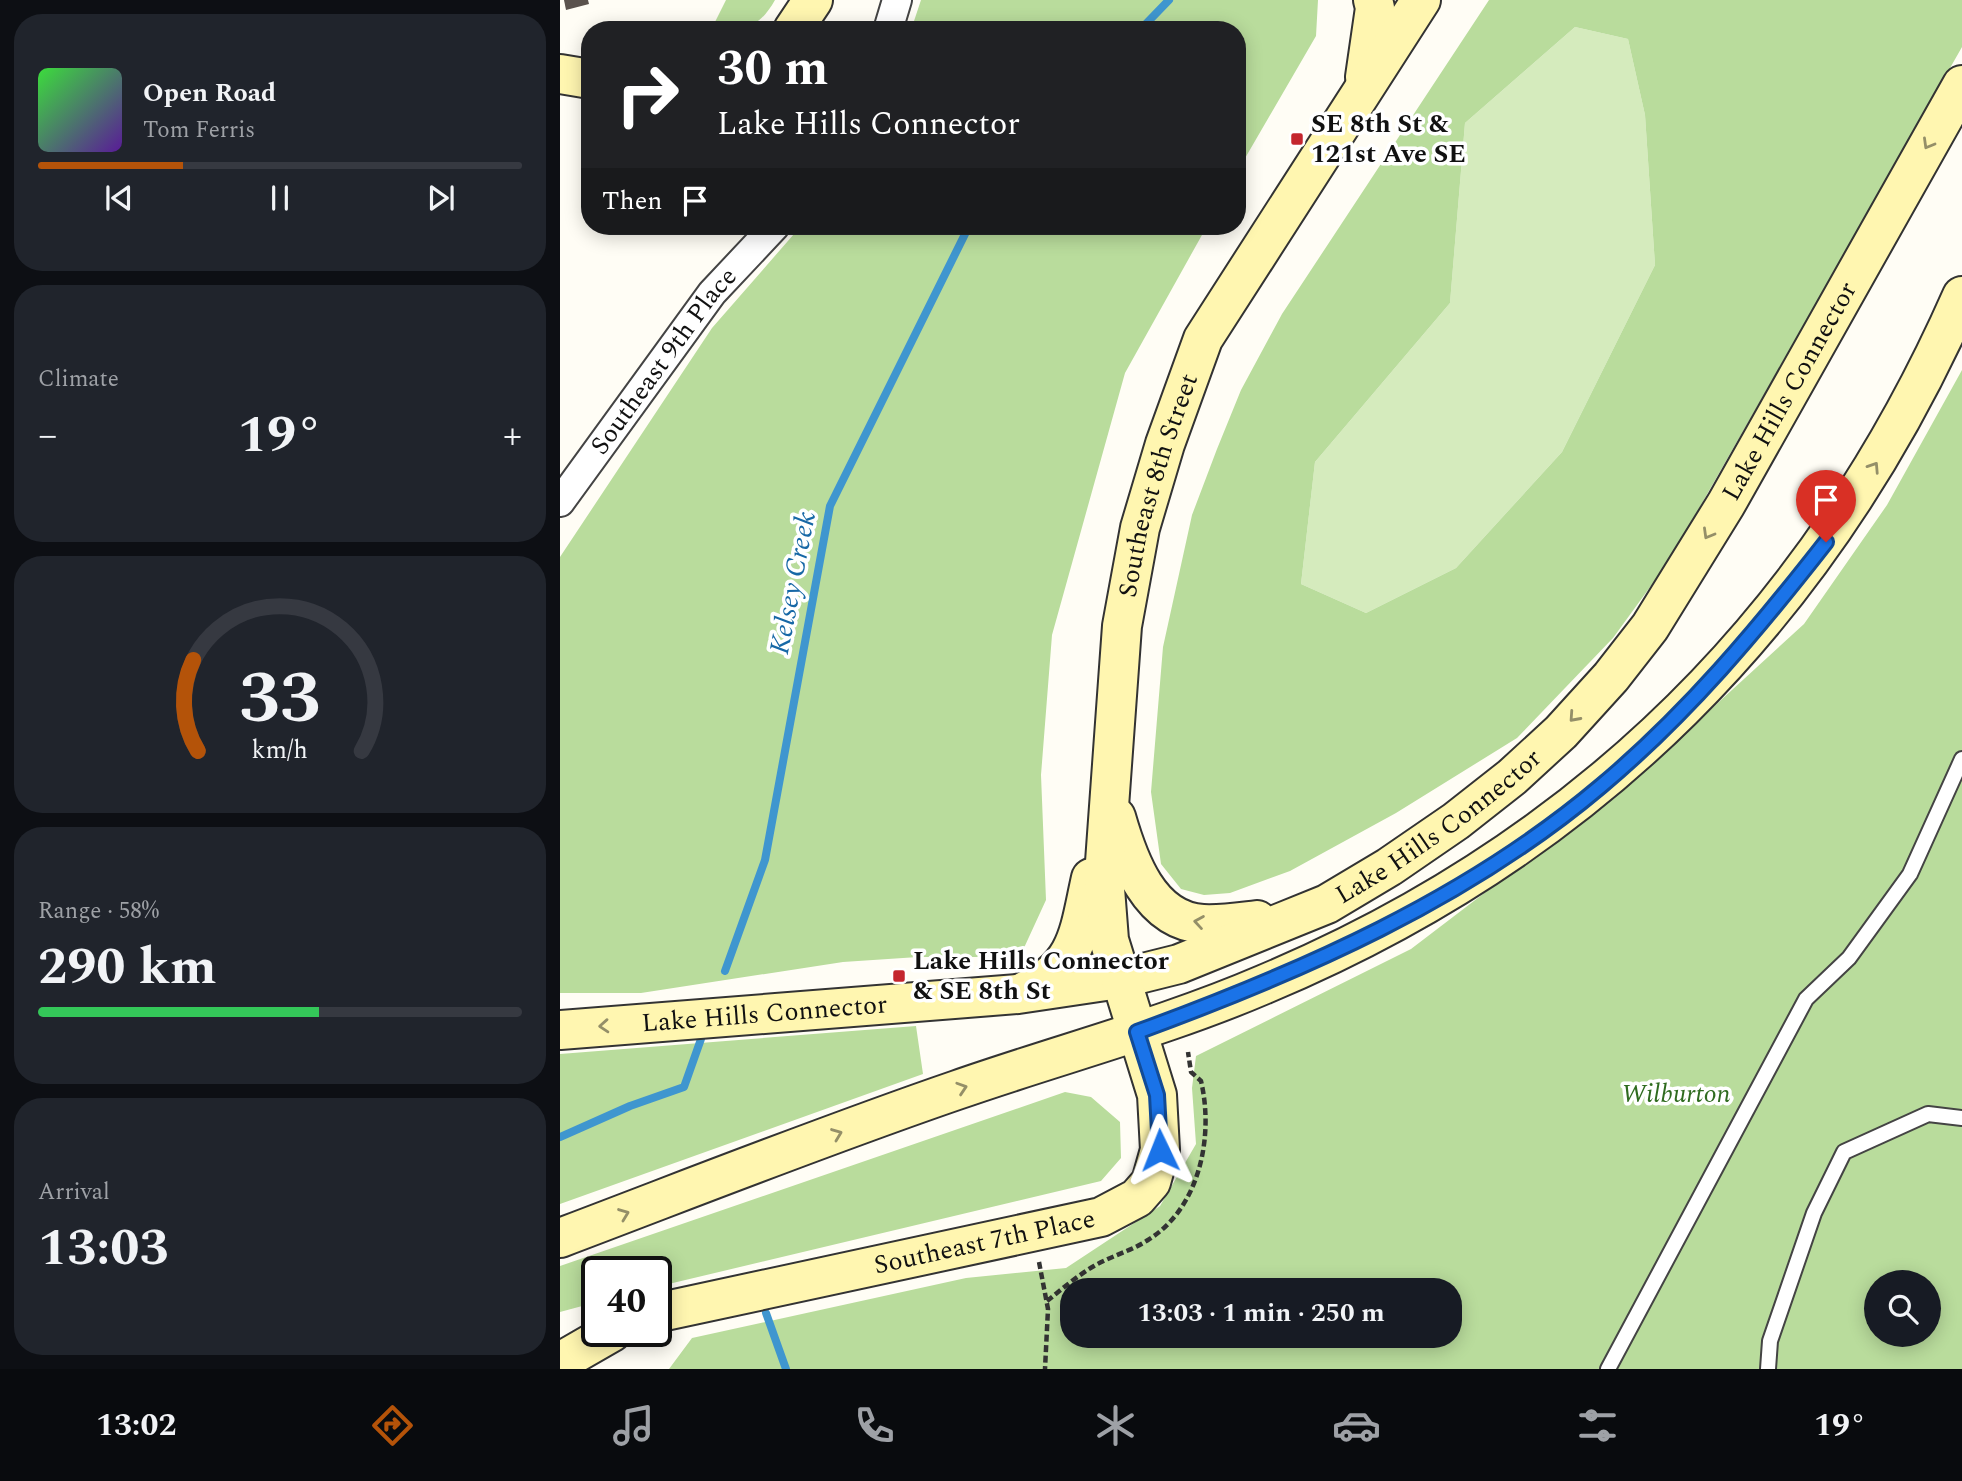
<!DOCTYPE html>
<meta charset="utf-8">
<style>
body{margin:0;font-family:Spectral,serif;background:#20242c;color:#f1f3f6;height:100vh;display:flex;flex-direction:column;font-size:26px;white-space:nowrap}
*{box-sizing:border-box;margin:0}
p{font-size:23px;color:#9ea1a6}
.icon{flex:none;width:38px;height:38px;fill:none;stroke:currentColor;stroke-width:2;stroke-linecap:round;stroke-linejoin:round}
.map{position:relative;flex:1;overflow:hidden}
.drawer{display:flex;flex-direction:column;gap:14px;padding:14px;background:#0d0f14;width:560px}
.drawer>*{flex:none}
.top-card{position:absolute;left:21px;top:21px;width:665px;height:214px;border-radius:28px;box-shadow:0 4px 18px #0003;background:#202124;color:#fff;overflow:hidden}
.controls{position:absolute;left:1304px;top:1270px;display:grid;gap:14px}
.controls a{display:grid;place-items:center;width:77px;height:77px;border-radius:50%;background:#171b24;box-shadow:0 4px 18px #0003;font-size:35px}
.speed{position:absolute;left:21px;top:1256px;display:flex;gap:14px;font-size:35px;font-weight:700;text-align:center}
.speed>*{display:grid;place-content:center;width:91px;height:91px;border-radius:50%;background:#171b24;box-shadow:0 4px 18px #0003;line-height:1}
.speed .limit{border:4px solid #111;border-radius:10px;background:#fff;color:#111}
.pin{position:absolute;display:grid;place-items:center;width:60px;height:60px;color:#fff;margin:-72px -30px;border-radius:50% 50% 50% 0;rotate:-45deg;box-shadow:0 0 7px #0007}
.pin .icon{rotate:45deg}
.me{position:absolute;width:77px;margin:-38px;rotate:358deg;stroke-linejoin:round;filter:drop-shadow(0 0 5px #0008)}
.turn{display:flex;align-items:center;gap:24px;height:147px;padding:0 21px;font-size:32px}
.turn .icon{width:91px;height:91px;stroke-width:2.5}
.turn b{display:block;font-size:49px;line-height:60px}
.then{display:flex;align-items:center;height:66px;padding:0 21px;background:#0003;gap:14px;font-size:26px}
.big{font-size:52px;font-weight:700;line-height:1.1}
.drawer .widget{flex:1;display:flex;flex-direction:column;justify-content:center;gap:10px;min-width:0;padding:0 24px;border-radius:28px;background:#20242c}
.drawer .dial{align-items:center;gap:0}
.dial svg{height:182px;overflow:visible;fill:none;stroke:#363941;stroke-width:7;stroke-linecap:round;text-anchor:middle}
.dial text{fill:#f1f3f6;stroke:none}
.song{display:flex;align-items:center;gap:21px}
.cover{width:84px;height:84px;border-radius:10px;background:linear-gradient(135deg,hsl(120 70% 55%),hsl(270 70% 35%))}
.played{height:7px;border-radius:4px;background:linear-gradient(90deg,#b45309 30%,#363941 30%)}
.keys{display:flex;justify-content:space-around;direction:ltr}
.heat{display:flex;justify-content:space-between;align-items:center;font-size:38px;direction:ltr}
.charge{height:10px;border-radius:5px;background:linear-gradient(90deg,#34c759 58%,#363941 0)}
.trip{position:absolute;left:500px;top:1278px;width:402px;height:70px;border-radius:28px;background:#171b24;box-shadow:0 4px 18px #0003;font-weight:700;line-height:70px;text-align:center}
.tab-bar{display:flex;height:112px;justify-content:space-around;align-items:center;background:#090b0e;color:#9ea1a6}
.tab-bar .icon{width:49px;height:49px}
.tab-bar .selected{color:#b45309}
.tab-bar b{font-size:32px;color:#f1f3f6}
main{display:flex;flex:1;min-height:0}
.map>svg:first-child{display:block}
.green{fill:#d5ebbd}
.forest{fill:#b9dc9c;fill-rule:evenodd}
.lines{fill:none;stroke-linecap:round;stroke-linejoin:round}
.stream{stroke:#3f96cf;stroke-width:8}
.building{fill:#5a524d}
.lane-casing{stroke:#444;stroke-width:18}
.street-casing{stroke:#444;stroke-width:32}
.secondary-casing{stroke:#333;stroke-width:42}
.path{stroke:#333;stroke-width:4.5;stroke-dasharray:7 3.5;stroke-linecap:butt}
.lane{stroke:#fff;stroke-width:14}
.street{stroke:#fff;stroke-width:28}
.secondary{stroke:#fff6b0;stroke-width:38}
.oneway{stroke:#948f68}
.route-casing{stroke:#114b97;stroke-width:18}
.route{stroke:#1a73e8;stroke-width:12}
.poi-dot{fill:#c4262e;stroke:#fff;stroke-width:2.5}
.labels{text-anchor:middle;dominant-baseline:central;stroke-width:7;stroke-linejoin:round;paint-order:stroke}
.poi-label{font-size:26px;font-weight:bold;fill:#111;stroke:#fff;text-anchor:start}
.street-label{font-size:26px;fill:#111;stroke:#fff}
.park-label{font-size:26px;font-style:italic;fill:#2f6b1f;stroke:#fff}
.water-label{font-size:28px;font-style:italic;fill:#1768a6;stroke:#fff}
</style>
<main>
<section class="drawer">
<div class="widget">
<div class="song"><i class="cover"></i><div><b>Open Road</b><p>Tom Ferris</p></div></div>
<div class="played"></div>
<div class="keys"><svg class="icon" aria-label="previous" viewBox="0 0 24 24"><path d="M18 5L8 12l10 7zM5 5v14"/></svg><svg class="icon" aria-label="pause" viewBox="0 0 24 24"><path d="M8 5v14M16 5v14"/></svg><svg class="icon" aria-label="next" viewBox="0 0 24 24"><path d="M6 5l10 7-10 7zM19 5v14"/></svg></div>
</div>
<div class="widget"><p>Climate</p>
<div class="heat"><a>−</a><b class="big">19°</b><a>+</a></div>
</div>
<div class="widget dial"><svg viewBox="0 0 100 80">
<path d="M14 69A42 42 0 1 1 86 69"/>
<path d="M14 69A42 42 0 0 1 12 29" stroke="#b45309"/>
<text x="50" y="56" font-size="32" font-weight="700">33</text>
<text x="50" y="72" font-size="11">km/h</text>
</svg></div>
<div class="widget"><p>Range · 58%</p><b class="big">290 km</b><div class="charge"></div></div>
<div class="widget"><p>Arrival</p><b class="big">13:03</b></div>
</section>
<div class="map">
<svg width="1402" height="1369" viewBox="0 0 1402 1369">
<rect width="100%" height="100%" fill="#fffdf5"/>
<path class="green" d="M 1015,27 L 1068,39 L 1085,115 L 1095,265 L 1002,452 L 896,568 L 806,613 L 741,584 L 755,462 L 890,303 L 905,123 Z"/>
<path class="forest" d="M 166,0 L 215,0 C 198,30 183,30 151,30 Z
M 361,0 L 758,0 L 756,36 L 677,172 L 677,30 L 351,30 Z
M 929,0 L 1402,0 L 1402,47 L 1109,561 L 1053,638 L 957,738 L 836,813 L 730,871 L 670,893 L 644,895 L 621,889 L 601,864 L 591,792 L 603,647 L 632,515 L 657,449 L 681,390 L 722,314 ZM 1015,27 L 1068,39 L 1085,115 L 1095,265 L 1002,452 L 896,568 L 806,613 L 741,584 L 755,462 L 890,303 L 905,123 Z
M 241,226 L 647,226 L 565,373 L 492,635 L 481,775 L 486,900 L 463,950 L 434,957 L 358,957 L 283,962 L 81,993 L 0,993 L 0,557 L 152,328 Z
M 1402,370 L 1402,1369 L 109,1369 L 132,1338 L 406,1278 L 506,1268 L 600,1206 L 636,1144 L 632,1088 L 636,1056 L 851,949 L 1078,776 L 1244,624 L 1327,505 ZM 1316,1283 L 1368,1283 L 1368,1335 L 1316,1335 ZM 513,1290 L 891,1290 L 891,1335 L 513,1335 Z
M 356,1026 L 363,1074 L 0,1204 L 0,1054 Z
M 505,1092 L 531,1097 L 560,1122 L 561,1158 L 541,1181 L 96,1287 L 96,1272 L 37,1272 L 37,1302 L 0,1312 L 0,1266 Z"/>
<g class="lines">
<path class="stream" d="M 580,30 L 609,0
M 165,971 L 205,860 L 270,506 L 409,226
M 0,1137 L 70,1106 L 124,1087 L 141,1039
M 206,1313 L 226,1369"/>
</g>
<path class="building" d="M 4,0 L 28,0 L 29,4 L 6,10 Z"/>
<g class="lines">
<g class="lane-casing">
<path id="lane" d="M 1048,1369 L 1246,999 L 1289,958 L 1350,874 L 1402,759
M 1208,1369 L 1210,1341 L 1254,1213 L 1284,1152 L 1368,1114 L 1402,1118"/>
</g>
<g class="street-casing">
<g id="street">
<path d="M 328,30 L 337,0"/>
<path id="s1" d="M 0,502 L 152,293 L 215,226"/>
</g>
</g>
<g class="secondary-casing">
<g id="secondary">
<path d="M 233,30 L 253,0"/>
<path d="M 0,74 L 30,79"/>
<path d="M 805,77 L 815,8 L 813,0"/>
<path d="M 556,817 C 568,859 589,921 643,924 C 661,925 680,922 697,920"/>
<path d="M 465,991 C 519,966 519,931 531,878"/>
<path id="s2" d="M 0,1030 L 458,994 L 559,979 L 619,964 L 767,904 L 829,867 L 896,821 L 952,777 L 1001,732 L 1051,677 L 1090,627 L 1166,504 L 1402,85"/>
<path d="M 0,1238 C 132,1188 263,1136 397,1090 C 500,1054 605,1027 705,984 C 1029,848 1261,616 1402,296"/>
<path id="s3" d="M 96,1313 L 541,1217 L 577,1198 L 591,1182 L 600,1150 L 597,1095 L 549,940 L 544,876 L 562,626 L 580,528 L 605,444 L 643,339 L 861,0"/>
<path d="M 0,1362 L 52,1332"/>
</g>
</g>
<path class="path" d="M 479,1262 L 488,1309 L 485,1369
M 487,1301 C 502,1289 517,1276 534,1266 C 551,1256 571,1251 588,1240 C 640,1208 654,1136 641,1081 L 631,1072 L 628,1052"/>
<use href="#lane" class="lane"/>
<use href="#street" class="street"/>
<use href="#secondary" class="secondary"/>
</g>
<defs><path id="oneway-chevron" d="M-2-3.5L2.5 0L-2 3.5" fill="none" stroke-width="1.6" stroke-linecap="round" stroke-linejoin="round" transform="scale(1.75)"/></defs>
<g class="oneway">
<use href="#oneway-chevron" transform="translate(1368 144) rotate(120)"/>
<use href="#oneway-chevron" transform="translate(1314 467) rotate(-57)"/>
<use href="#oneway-chevron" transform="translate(1148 534) rotate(120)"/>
<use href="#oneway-chevron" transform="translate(1014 717) rotate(132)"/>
<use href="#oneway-chevron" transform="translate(639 922) rotate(-171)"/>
<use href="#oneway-chevron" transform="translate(44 1026) rotate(176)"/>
<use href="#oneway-chevron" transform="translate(402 1088) rotate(-18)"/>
<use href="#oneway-chevron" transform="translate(277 1134) rotate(-21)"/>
<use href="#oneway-chevron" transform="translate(64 1214) rotate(-21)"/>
</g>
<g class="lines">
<g class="route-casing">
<path id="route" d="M 600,1150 L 597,1095 L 577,1032 C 741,972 906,900 1041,786 C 1127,714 1198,629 1266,542"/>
</g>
<use href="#route" class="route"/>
</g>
<g class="poi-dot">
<rect x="730" y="132" width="14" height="14" rx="3.5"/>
<rect x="332" y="969" width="14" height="14" rx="3.5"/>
</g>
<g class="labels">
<g class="poi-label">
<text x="751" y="124">SE 8th St &amp;<tspan x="751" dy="30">121st Ave SE</tspan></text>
<text x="353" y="961">Lake Hills Connector<tspan x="353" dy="30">&amp; SE 8th St</tspan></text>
</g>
<g class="street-label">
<text stroke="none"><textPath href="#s1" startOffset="175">Southeast 9th Place</textPath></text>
<text stroke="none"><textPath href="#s2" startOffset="1486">Lake Hills Connector</textPath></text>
<text stroke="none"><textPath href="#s3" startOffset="1228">Southeast 8th Street</textPath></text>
<text stroke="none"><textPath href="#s2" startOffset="919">Lake Hills Connector</textPath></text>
<text stroke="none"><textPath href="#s2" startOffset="205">Lake Hills Connector</textPath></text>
<text stroke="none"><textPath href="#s3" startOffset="336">Southeast 7th Place</textPath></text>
</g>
<g class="park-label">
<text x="1116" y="1094">Wilburton</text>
</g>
<g class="water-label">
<text transform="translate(233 583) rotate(-79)">Kelsey Creek</text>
</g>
</g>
</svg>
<div class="controls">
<a><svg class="icon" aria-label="search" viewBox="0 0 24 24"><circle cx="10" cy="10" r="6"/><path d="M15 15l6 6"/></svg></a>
</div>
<div class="speed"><div class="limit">40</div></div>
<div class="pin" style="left:1266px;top:542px;background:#d93025"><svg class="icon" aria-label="arrive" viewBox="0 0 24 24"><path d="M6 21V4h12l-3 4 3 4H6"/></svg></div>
<svg class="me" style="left:600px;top:1150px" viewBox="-20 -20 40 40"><path d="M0-17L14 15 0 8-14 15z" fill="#1a73e8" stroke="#fff" stroke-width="4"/></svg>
<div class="trip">13:03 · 1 min · 250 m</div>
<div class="top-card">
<div class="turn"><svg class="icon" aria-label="right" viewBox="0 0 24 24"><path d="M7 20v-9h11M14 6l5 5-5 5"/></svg><div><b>30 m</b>Lake Hills Connector</div></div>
<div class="then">Then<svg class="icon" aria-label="arrive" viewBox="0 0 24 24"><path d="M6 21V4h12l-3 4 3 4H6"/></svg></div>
</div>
</div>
</main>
<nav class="tab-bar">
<b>13:02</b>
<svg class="icon selected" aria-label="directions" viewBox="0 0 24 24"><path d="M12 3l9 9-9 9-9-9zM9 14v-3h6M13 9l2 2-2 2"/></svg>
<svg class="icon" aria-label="music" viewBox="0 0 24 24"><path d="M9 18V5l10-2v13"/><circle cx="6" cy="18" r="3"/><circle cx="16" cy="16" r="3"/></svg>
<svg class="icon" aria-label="phone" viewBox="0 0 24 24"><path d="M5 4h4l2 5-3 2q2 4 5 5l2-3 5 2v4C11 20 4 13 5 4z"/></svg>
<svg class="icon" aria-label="climate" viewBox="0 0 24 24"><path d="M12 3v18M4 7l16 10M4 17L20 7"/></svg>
<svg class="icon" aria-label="car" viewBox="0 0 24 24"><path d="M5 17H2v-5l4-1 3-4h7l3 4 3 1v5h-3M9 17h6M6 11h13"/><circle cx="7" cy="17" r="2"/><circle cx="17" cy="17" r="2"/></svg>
<svg class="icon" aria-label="filters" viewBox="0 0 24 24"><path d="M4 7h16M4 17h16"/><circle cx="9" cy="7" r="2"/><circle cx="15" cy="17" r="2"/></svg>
<b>19°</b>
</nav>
